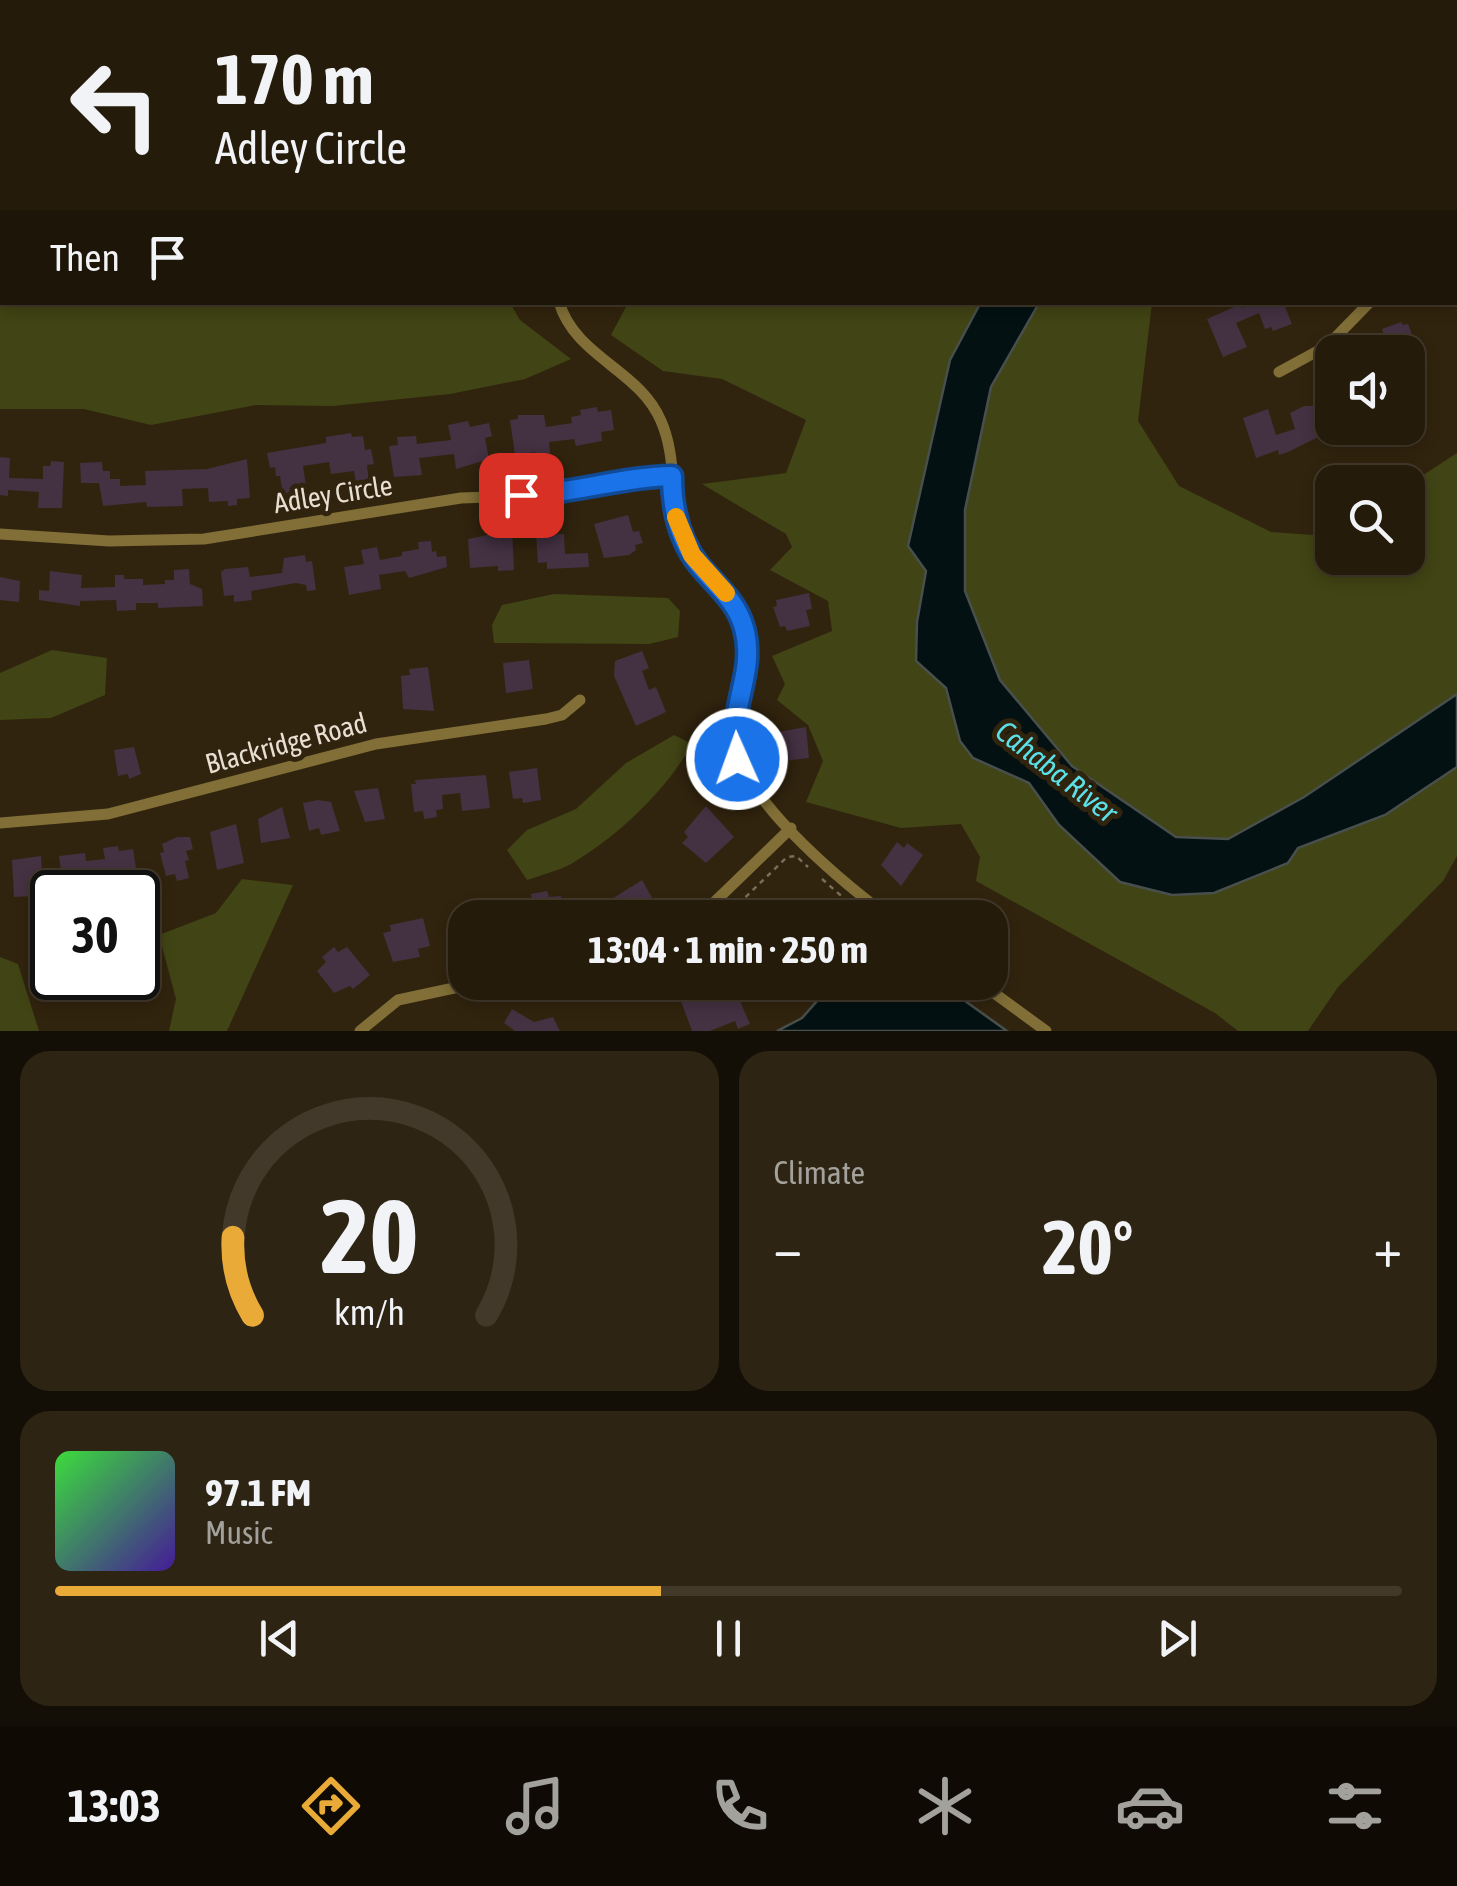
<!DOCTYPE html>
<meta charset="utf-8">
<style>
body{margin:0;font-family:"Asap Condensed",sans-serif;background:#2d2413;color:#f1f3f6;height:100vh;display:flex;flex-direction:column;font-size:38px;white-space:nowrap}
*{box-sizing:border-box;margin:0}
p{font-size:32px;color:#a3a19c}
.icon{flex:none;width:55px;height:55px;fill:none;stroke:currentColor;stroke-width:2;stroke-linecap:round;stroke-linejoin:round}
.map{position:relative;height:1031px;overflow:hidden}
.panel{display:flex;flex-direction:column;gap:20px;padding:20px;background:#140f06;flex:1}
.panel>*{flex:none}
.hud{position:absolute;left:0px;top:0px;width:1458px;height:305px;box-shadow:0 5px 15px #0003,0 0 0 2px #42392b;background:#251b0a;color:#f1f3f6;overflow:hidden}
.buttons{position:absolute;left:1315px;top:335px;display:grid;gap:20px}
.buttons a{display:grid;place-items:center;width:110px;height:110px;border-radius:20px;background:#251b0a;box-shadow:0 5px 15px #0003,0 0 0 2px #42392b;font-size:50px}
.speed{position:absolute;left:30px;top:870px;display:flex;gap:20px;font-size:50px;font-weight:700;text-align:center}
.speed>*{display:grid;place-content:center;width:130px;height:130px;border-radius:50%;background:#251b0a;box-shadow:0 5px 15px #0003,0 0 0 2px #42392b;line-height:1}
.speed .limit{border:5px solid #111;border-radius:15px;background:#fff;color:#111}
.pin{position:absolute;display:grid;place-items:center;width:85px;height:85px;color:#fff;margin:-42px;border-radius:20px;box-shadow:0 5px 15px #0006}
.me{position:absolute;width:110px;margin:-55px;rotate:358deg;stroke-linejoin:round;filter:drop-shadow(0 0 8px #0008)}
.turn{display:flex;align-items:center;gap:35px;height:210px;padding:0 50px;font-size:45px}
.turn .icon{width:130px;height:130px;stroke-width:2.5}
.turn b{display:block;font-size:70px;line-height:85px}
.then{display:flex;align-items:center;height:95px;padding:0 50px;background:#0003;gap:20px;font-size:38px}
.big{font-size:75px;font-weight:700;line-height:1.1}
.panel .tile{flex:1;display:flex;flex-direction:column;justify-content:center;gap:15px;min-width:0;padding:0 35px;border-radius:30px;background:#2d2413}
.panel .dial{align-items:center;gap:0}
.dial svg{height:260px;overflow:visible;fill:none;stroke:#42392b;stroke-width:7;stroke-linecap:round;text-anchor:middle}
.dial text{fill:#f1f3f6;stroke:none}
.song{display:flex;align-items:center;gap:30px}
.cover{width:120px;height:120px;border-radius:15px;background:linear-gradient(135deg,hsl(120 70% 55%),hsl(260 70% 35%))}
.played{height:10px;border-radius:5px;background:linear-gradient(90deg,#e9aa38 45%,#42392b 45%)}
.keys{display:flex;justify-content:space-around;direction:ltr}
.heat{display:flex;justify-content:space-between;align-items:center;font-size:55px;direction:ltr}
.panel .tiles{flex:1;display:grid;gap:20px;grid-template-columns:1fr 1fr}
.tile:last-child{grid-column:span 2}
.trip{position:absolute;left:448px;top:900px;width:560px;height:100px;border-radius:30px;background:#251b0a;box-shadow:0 5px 15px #0003,0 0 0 2px #42392b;font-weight:700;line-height:100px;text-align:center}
.tab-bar{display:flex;height:160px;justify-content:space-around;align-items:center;background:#0f0b04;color:#a3a19c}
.tab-bar .icon{width:70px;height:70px}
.tab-bar .current{color:#e9aa38}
.tab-bar b{font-size:45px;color:#f1f3f6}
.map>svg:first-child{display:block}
.green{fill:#414414}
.water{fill:#031112;stroke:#484f4c;stroke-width:2.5}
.building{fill:#443142}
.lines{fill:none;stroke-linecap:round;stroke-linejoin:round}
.path{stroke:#796e5c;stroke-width:2.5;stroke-dasharray:5 5;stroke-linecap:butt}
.minor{stroke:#816f37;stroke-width:11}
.route-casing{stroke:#114b97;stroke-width:25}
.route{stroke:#1a73e8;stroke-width:18}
.slow{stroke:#f59e0b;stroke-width:18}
.labels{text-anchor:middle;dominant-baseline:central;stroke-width:10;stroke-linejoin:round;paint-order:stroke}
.street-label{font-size:28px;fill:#e8dfd2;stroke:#31240e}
.water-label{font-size:30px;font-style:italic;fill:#5ae0e9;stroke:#31240e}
</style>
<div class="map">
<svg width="1457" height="1031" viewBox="0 0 1457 1031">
<rect width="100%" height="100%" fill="#31240e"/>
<path class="green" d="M 804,0 L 1178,0 L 1174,2 Z
M 0,93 L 2,302 L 510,303 L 520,320 L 571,359 L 525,379 L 450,394 L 333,406 L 256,405 L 151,425 L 84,409 L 0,409 Z
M 628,303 L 981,303 L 950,360 L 908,545 L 926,571 L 917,622 L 916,661 L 946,688 L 960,741 L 973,758 L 1029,783 L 1059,825 L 1214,893 L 1288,863 L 1298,848 L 1385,815 L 1457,767 L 1457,856 L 1443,881 L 1338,987 L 1308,1031 L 1238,1031 L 1215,1013 L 976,881 L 980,857 L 961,824 L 901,828 L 806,802 L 823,761 L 808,725 L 777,700 L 785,684 L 772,656 L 832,631 L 828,601 L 770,570 L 792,547 L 786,534 L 702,484 L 786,473 L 806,420 L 722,379 L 663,371 L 611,335 Z
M 1039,303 L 1152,303 L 1138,421 L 1179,486 L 1271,532 L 1326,536 L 1332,533 L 1332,558 L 1408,558 L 1408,485 L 1457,453 L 1457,694 L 1304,797 L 1228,839 L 1176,837 L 1072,766 L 1000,680 L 965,591 L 965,510 L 991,387 Z
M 554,594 L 668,598 L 680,611 L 678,637 L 649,644 L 494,643 L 492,625 L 502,605 Z
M 52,650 L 107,658 L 105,695 L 51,718 L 0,720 L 0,673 Z
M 674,735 L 692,744 C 666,791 618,836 571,864 C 558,871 541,875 527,880 L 507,850 L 527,830 L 576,809 L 626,763 Z
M 242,879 L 293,885 L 227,1031 L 169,1031 L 176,999 L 159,935 L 216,913 Z
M 0,957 L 18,964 L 39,1031 L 0,1031 Z"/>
<path class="water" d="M 981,302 L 1039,303 L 991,387 L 965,510 L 965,591 L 1000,680 L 1072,766 L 1176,837 L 1228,839 L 1304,797 L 1457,694 L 1457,767 L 1385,815 L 1298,848 L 1288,863 L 1214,893 L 1172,895 L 1120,882 L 1059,825 L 1029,783 L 973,758 L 960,741 L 946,688 L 916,661 L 917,622 L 926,571 L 908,546 L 950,360 Z
M 833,983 L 940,983 L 1007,1031 L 777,1031 L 802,1018 Z"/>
<path class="building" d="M 1257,302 L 1283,302 L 1292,324 L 1273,331 L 1271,327 L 1265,329 L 1259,313 L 1236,323 L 1247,347 L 1223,357 L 1207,319 L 1241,304 L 1242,308 Z
M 1401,322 L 1403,325 L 1408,324 L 1418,352 L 1408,356 L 1408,352 L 1390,352 L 1382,329 Z
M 1304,406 L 1317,406 L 1326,433 L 1288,452 L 1279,455 L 1278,450 L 1256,458 L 1243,418 L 1268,409 L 1276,435 L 1295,429 L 1290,413 Z
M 597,407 L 598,412 L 611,410 L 614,430 L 601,432 L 602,441 L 576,446 L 574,439 L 549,442 L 551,464 L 541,465 L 535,452 L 515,455 L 510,420 L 518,419 L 518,415 L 544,415 L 546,427 L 572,423 L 571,417 L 581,415 L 580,410 Z
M 468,421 L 470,427 L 489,423 L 492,436 L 485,438 L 489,459 L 456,469 L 454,454 L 419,458 L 422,475 L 394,477 L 389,446 L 398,445 L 397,437 L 416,436 L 417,444 L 451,440 L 448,425 Z
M 351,433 L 352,437 L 363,436 L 365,450 L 371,449 L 374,464 L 367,465 L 369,481 L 356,483 L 354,471 L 331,474 L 329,462 L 303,466 L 306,486 L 299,487 L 300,492 L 283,494 L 280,476 L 276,476 L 275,467 L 270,468 L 267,453 L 326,443 L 326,437 Z
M 0,457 L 10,458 L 9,478 L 43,479 L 43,466 L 50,466 L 51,461 L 64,462 L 62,508 L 38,508 L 39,492 L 8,490 L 8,496 L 0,495 Z
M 247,459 L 250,498 L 237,499 L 237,505 L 228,506 L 228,501 L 209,502 L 208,488 L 182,489 L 183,506 L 147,507 L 146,502 L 103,506 L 99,483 L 81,483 L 80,463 L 102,462 L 103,471 L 110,471 L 110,479 L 120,479 L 120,486 L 146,485 L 145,471 L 207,469 Z
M 628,515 L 633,532 L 639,531 L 643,543 L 635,545 L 636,550 L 629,555 L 604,558 L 594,524 Z
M 512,530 L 514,570 L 498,571 L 498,566 L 470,568 L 468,539 Z
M 564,534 L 565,554 L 588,553 L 589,567 L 547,569 L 547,562 L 538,563 L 536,535 Z
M 431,541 L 432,552 L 436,551 L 437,557 L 446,556 L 447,567 L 409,578 L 405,571 L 379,575 L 381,589 L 349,595 L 344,567 L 364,564 L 361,550 L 377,547 L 380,560 L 402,556 L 402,552 L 419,549 L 418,542 Z
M 305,555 L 306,562 L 312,561 L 316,590 L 307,591 L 306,585 L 296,583 L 251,591 L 252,600 L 234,602 L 234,595 L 224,596 L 221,572 L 225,569 L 248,567 L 250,577 L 282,573 L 284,558 Z
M 189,569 L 190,584 L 202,589 L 203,606 L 158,608 L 158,603 L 136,603 L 136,610 L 117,611 L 116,600 L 80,601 L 80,606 L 39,600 L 39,590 L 49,591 L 50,571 L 82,575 L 81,588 L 115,587 L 115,575 L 124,575 L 124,579 L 143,579 L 143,585 L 165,584 L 165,580 L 174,580 L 174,570 Z
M 0,577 L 20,581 L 19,602 L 0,600 Z
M 809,593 L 812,609 L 806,610 L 810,626 L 787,631 L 785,626 L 780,627 L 773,607 L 777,606 L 776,600 Z
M 642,651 L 649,668 L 642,671 L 649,690 L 656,687 L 666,712 L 636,726 L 614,676 L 615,661 Z
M 529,660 L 533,689 L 506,693 L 503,663 Z
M 428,667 L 434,711 L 403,709 L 401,676 L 410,675 L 409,669 Z
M 806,727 L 809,758 L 776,762 L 773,733 Z
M 134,747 L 141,774 L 129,779 L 128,774 L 118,776 L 114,750 Z
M 537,768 L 541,800 L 523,803 L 522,798 L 513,799 L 509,772 Z
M 486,775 L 490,808 L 462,811 L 460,793 L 442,795 L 443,809 L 436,810 L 437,817 L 424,819 L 423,811 L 414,812 L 411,784 L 416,784 L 415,780 Z
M 378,788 L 385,819 L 365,822 L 354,791 Z
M 318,800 L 331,802 L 340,831 L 321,835 L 319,828 L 309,831 L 303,803 Z
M 706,806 L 734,837 L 706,863 L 682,843 L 688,837 L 684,832 Z
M 282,807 L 290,838 L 261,843 L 258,819 Z
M 236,824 L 244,863 L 217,870 L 210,832 Z
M 177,837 L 190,837 L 193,849 L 186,851 L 189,860 L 185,861 L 189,878 L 177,881 L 175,874 L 166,876 L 160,853 L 164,852 L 162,844 Z
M 897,842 L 904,848 L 907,843 L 923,855 L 901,886 L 881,865 Z
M 118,846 L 119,851 L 133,849 L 139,888 L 118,891 L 117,880 L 94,883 L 95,891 L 72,892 L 70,880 L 65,880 L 64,870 L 61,870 L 59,856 L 85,853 L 86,861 L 105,859 L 103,848 Z
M 41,856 L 43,888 L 33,888 L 33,896 L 14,897 L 12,860 Z
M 642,880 L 655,903 L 617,918 L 607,902 Z
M 547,891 L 549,897 L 561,896 L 565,918 L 465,917 L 465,949 L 460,950 L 453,914 L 493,903 L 494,910 L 524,905 L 532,900 L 531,894 Z
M 423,918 L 430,946 L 418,949 L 420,957 L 393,962 L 383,933 L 391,931 L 390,925 Z
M 334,947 L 338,952 L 347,947 L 370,975 L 353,989 L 350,986 L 334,993 L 317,971 L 326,962 L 322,957 Z
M 666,982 L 691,982 L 698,1000 L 719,991 L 736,992 L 750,1024 L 738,1029 L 735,1021 L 710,1031 L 692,1031 L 678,993 L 671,996 Z
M 512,1009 L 534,1022 L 553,1017 L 560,1031 L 515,1031 L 504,1023 Z"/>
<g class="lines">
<path class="path" d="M 822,879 L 846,900
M 724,918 L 787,857 L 796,856 L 808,867
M 478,995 L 575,982"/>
<path class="minor" d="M 539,0 L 544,2
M 345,2 L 365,0
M 1455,210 L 1457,209
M 559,302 C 575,357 640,370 661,421 C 680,464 666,511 691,553 C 708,583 737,598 745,634 C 752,669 732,697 732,731 C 734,794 841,881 890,918
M 1279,372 L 1327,346 L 1370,302
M 0,534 L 109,541 L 204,539 L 461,498 L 551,495 L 633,477 L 672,476
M 0,823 L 108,814 L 376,744 L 546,719 L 562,715 L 580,700
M 698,918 L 791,828
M 979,982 L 1046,1031
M 360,1031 L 398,1000 L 482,982"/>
</g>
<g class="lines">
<g class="route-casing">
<path id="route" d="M 521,495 C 573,494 620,477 672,476 C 672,507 679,540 699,565 C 716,586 736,600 744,628 C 757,675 726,709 737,759"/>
</g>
<use href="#route" class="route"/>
<path class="slow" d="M 676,517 L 692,555 L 726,593"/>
</g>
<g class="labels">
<g class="street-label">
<text transform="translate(333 494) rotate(-9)">Adley Circle</text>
<text transform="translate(286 743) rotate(-15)">Blackridge Road</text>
</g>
<g class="water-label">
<text transform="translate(1057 771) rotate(38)">Cahaba River</text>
</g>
</g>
</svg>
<div class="buttons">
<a><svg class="icon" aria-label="sound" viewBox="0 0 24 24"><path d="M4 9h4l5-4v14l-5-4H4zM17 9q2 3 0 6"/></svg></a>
<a><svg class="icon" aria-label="search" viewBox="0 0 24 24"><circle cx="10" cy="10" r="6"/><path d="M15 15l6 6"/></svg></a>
</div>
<div class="speed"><div class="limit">30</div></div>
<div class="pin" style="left:521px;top:495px;background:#d93025"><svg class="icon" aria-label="arrive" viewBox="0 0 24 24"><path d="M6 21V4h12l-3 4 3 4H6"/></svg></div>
<svg class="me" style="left:737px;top:759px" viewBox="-20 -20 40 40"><circle r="17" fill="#1a73e8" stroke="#fff" stroke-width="3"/><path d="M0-11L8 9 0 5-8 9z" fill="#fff"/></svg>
<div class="trip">13:04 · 1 min · 250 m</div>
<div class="hud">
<div class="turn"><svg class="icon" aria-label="left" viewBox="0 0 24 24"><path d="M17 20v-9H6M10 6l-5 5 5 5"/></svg><div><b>170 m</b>Adley Circle</div></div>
<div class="then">Then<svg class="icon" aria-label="arrive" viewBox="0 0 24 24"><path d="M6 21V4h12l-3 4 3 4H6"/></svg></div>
</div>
</div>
<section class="panel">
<div class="tiles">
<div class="tile dial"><svg viewBox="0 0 100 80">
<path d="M14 69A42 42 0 1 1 86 69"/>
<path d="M14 69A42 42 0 0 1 8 45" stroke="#e9aa38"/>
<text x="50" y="56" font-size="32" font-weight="700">20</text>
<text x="50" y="72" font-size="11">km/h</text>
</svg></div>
<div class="tile"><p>Climate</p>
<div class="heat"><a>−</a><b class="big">20°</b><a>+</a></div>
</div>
<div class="tile">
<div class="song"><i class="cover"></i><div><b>97.1 FM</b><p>Music</p></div></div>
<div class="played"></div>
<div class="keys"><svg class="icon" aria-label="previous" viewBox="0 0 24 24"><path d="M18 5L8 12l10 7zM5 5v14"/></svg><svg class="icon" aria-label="pause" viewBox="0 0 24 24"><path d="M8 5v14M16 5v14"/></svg><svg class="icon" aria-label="next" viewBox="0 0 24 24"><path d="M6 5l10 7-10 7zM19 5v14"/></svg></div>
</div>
</div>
</section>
<nav class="tab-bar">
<b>13:03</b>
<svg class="icon current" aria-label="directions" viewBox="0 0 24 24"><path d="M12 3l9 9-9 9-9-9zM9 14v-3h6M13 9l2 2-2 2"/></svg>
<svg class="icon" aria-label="music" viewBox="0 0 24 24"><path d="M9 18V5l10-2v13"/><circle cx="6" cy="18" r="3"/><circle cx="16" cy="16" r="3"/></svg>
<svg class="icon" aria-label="phone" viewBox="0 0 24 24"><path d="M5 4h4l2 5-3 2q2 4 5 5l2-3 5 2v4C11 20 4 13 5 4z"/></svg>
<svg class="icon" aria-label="climate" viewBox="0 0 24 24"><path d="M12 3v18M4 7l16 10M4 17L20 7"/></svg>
<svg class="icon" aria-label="car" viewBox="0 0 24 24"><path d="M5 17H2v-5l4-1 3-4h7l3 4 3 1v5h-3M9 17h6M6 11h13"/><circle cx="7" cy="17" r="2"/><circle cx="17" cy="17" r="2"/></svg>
<svg class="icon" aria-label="filters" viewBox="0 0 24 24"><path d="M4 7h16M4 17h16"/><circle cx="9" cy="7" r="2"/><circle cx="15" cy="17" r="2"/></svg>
</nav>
